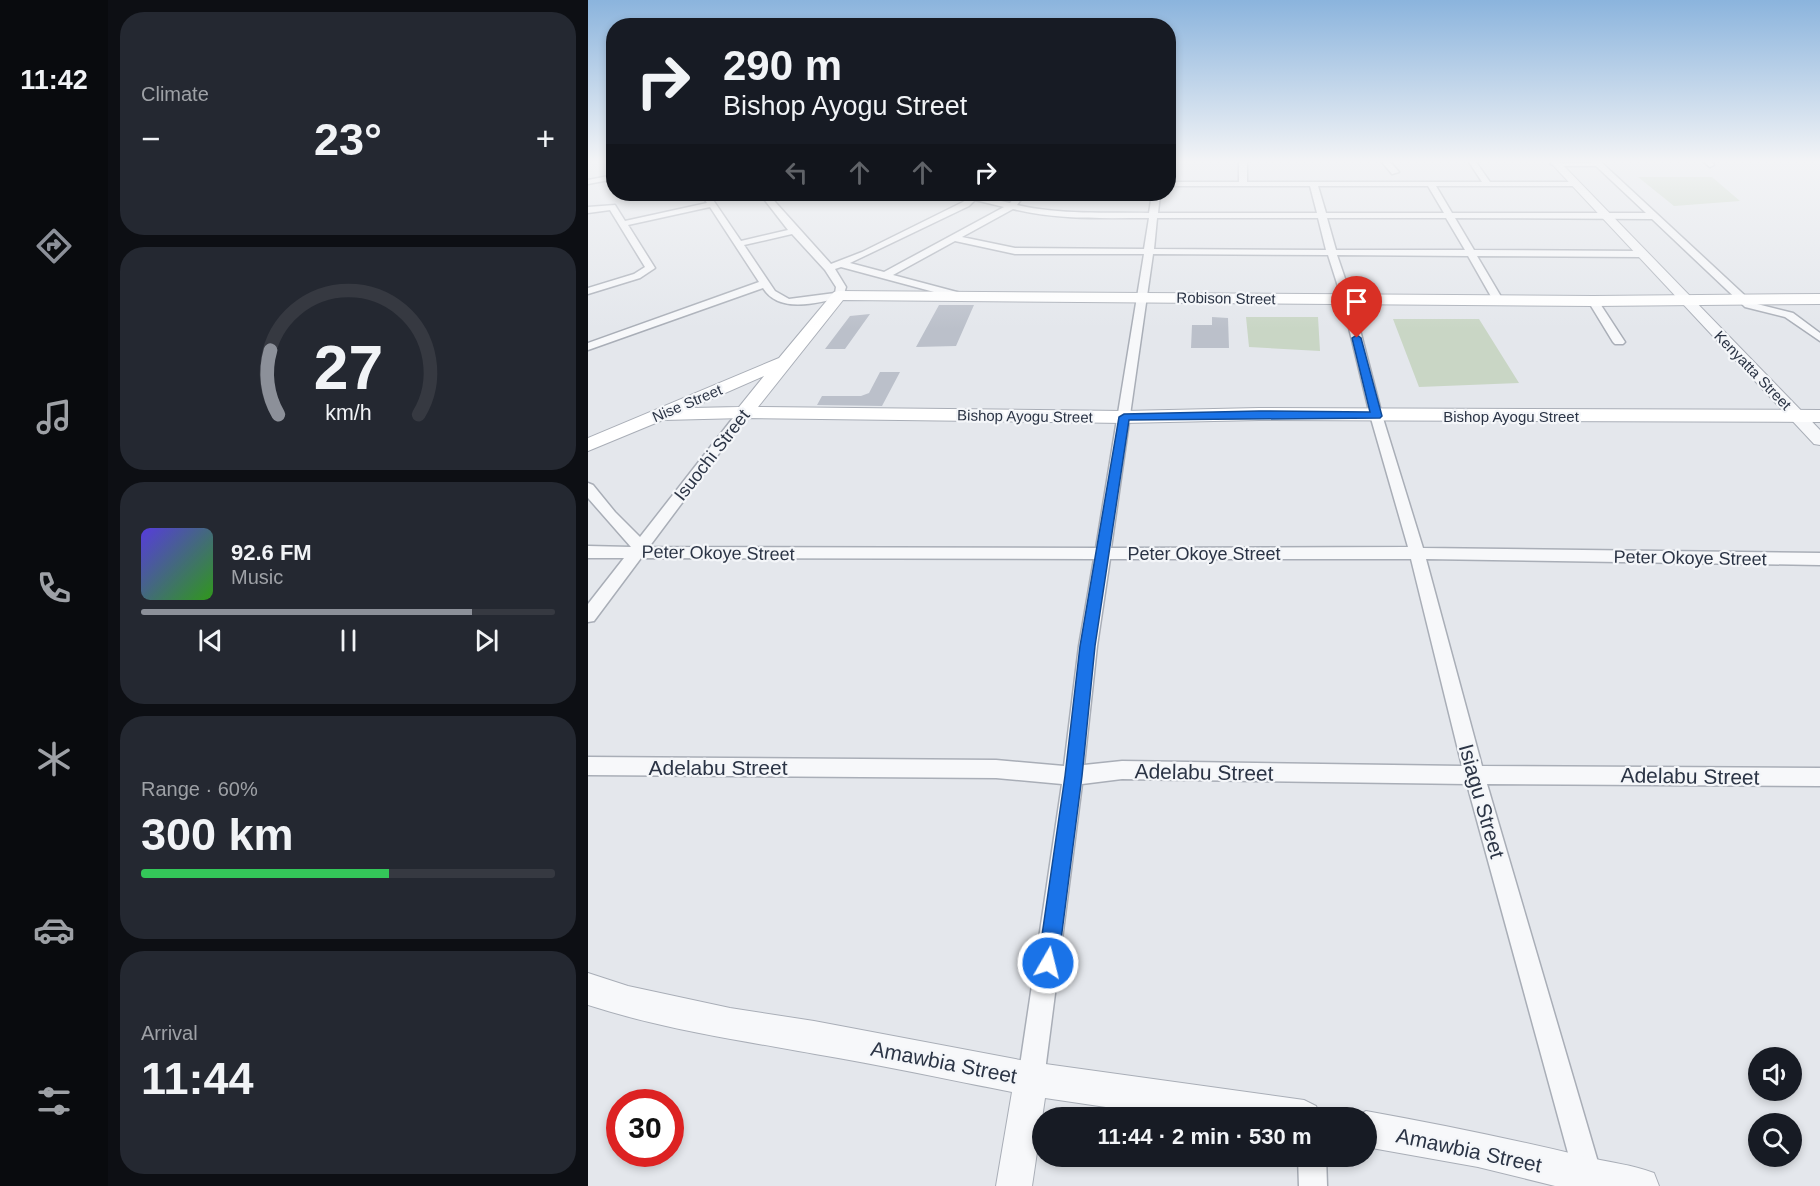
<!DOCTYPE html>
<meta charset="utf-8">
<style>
body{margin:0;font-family:Arial,sans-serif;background:#242831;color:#f1f3f6;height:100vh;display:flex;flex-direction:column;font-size:22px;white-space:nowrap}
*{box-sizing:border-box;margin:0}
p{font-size:20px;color:#9ea1a6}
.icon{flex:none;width:33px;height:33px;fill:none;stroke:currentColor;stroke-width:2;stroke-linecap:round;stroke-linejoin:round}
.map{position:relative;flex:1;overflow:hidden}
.sheet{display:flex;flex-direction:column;gap:12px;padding:12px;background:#0d0f14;width:480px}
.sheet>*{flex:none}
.banner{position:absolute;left:18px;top:18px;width:570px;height:183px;border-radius:24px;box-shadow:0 3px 9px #0003;background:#171b24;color:#f1f3f6;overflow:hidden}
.tools{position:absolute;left:1160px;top:1047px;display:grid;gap:12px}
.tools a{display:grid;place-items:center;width:54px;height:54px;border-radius:50%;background:#171b24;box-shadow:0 3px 9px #0003;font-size:30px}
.speed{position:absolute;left:18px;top:1089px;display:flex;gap:12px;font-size:30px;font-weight:700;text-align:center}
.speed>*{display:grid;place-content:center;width:78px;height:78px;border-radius:50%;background:#171b24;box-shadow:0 3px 9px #0003;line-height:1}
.speed .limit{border:9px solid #d22;background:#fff;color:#111}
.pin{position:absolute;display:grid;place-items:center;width:51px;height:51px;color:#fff;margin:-62px -26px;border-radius:50% 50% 50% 0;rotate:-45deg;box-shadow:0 0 6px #0007}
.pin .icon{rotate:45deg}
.me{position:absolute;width:66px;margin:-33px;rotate:8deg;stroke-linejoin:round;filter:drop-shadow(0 0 4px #0008)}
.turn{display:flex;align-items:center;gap:21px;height:126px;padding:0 18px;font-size:27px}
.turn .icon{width:78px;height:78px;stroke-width:2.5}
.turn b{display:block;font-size:42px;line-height:51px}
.lanes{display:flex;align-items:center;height:57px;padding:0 18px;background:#0003;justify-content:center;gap:30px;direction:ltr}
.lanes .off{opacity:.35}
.big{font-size:45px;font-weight:800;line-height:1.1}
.sheet .widget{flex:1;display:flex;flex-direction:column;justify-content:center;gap:9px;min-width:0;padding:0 21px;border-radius:24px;background:#242831}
.sheet .dial{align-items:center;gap:0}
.dial svg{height:156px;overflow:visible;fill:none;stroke:#363941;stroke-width:7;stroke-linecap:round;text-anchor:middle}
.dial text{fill:#f1f3f6;stroke:none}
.song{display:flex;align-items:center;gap:18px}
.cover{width:72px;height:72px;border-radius:9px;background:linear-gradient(135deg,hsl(250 70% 55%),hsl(110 70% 35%))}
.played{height:6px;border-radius:3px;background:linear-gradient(90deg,#8c9099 80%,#363941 80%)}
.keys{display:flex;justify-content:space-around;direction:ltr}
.heat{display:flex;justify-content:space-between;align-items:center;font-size:33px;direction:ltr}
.charge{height:9px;border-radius:4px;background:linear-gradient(90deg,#34c759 60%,#363941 0)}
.trip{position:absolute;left:444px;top:1107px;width:345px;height:60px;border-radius:30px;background:#171b24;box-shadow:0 3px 9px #0003;font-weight:800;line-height:60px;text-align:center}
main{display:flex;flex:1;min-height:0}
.tabs{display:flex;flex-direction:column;width:108px;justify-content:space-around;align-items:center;background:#090b0e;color:#9ea1a6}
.tabs .icon{width:42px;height:42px}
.tabs .on{color:#8c9099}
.tabs b{font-size:27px;color:#f1f3f6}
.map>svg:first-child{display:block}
.green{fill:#c9d6c5}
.building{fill:#bbc0ca}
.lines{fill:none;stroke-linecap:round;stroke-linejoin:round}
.minor-casing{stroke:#a9aeb7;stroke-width:3}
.tertiary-casing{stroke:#a9aeb7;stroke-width:2}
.secondary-casing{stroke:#a9aeb7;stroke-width:2}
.minor{fill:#f7f8fa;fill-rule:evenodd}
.tertiary{fill:#f7f8fa;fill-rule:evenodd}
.secondary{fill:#fff;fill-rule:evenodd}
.route{fill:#1a73e8;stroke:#114b97;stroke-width:1.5}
.labels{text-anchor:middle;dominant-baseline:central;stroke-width:4.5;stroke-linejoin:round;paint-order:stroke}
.far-street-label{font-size:15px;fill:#2b3445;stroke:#f4f6f9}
.street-label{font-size:18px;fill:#2b3445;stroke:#f4f6f9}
.near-street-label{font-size:21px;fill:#2b3445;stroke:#f4f6f9}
</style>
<main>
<nav class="tabs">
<b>11:42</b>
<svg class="icon on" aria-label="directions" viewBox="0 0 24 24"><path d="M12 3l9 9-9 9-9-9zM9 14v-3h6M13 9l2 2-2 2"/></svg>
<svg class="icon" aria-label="music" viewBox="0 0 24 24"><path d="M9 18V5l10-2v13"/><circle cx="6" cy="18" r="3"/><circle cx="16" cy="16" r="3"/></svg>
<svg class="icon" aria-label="phone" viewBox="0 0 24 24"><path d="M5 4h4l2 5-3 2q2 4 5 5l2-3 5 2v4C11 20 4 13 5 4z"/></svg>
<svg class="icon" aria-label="climate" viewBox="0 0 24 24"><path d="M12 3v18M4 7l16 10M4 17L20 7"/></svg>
<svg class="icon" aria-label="car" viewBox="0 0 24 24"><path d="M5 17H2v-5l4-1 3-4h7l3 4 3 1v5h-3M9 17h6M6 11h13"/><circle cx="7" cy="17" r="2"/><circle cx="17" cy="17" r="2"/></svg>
<svg class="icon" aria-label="filters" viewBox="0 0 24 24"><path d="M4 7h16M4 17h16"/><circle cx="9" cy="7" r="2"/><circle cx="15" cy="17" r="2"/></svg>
</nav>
<section class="sheet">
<div class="widget"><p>Climate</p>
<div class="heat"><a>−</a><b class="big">23°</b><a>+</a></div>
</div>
<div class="widget dial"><svg viewBox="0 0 100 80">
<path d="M14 69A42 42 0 1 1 86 69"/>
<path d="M14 69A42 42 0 0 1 10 36" stroke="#8c9099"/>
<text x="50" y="56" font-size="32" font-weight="700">27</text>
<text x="50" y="72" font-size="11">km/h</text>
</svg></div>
<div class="widget">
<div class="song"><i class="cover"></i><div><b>92.6 FM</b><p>Music</p></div></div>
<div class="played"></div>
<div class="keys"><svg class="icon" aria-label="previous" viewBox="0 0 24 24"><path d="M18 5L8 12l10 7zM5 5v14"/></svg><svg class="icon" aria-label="pause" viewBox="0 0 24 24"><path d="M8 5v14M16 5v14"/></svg><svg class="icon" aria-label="next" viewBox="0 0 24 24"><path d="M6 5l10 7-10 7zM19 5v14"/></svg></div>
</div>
<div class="widget"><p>Range · 60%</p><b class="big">300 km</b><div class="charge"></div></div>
<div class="widget"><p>Arrival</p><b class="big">11:44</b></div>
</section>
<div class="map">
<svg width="1232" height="1186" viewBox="0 0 1232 1186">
<rect width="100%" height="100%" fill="#e4e7ec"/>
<path class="green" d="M 1050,177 L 1124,177 L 1152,201 L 1086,206 Z
M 658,317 L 730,317 L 732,351 L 661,347 Z
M 805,319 L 891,319 L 931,383 L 831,387 Z"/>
<path class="building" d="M 351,305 L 386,305 L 368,346 L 328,347 Z
M 282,314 L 257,349 L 237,349 L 262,316 Z
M 624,317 L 640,318 L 641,348 L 603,348 L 604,325 L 624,325 Z
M 292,372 L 312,372 L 294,406 L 229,405 L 234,396 L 273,396 L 281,393 Z"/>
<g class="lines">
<g class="minor-casing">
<path id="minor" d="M 651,162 L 659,162 L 659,182 L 894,182 L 881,162 L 888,162 L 902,182 L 986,182 L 990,184 L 986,186 L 848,186 L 864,213 L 1058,213 L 1008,166 L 967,166 L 963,164 L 1013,162 L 1165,303 L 1205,313 L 1232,333 L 1232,341 L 1197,317 L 1157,307 L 1064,219 L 867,218 L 886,250 L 1054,251 L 1059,254 L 1054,257 L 889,256 L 915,300 L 910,303 L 905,300 L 880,256 L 749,255 L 764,299 L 794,415 L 835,548 L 1232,553 L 1232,565 L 838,559 L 894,766 L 1232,768 L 1232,786 L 899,784 L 1017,1186 L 989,1186 L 879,784 L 534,779 L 494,784 L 456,1079 L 452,1088 L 443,1092 L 434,1088 L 430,1079 L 474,784 L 408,778 L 0,775 L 0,757 L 408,760 L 476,766 L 491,646 L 506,559 L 53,558 L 6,621 L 0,622 L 0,604 L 36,558 L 0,558 L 0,546 L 43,547 L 0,498 L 0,483 L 5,485 L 27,512 L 52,537 L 152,409 L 156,408 L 162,412 L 61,547 L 508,548 L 556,254 L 427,254 L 367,241 L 305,275 L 384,296 L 384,300 L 376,300 L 253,267 L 247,269 L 258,287 L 255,297 C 229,303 191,314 175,288 L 0,350 L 0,343 L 171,282 L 122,207 L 40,225 L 67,268 L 52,278 L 0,294 L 0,288 L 46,274 L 57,267 L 22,210 L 0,213 L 0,207 L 27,205 L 37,221 L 119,203 L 113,194 L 121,194 L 153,241 L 200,230 L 172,194 L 180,194 L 243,264 L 274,252 L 375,202 L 384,194 L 392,194 L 391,196 L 422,203 L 429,194 L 437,194 L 429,205 C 472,215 517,212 561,213 L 564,194 L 572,194 L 570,213 L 729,213 L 722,186 L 580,186 L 580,182 L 651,182 ZM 730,186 L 840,186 L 856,213 L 738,213 ZM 387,200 L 416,207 L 296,272 L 262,263 L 381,206 ZM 425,209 C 470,220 515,218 561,218 L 556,249 L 427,248 L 374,237 ZM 569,218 L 730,218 L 738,250 L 566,249 ZM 739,218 L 858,218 L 877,250 L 748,250 ZM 204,234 L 237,270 L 248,287 L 247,293 L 201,299 L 187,291 L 156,245 ZM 565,254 L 740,255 L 754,299 L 782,415 L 820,547 L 523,548 ZM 522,559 L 823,559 L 874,766 L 534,761 L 496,765 L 509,646 Z
M 794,162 L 802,162 L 811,172 L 804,174 Z
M 1116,162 L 1124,162 L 1126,165 L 1122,167 Z
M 26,175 L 26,179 L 0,184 L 0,180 Z
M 1005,298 L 1009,299 L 1037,342 L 1035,344 L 1027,344 L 1025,342 L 1000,301 Z
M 710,1156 L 738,1156 L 739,1186 L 711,1186 Z"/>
</g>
<g class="tertiary-casing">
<path id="tertiary" d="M 962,162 L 972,162 L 1232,430 L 1232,445 L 1226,444 Z
M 0,973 L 40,986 L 142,1008 L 226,1021 L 443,1062 L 716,1100 L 728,1106 L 733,1118 L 592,1118 L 457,1098 L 444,1186 L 408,1186 L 424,1092 C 358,1079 293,1065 227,1054 C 150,1040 74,1029 0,1005 Z
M 778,1111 C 851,1124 923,1139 994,1156 C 1018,1162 1043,1164 1066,1173 L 1071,1186 L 967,1186 L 890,1167 L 778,1147 L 778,1118 L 765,1118 Z"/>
</g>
<g class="secondary-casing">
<path id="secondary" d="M 251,291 L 1005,296 L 1232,294 L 1232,304 L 1005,306 L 255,300 L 170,407 L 536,411 L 671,408 L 1232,410 L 1232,422 L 671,420 L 536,423 L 156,418 L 75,420 L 0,451 L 0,438 L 191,358 L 246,292 ZM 176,376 L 151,407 L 103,408 Z"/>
</g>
<use href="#minor" class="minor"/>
<use href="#tertiary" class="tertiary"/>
<use href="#secondary" class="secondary"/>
</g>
<linearGradient id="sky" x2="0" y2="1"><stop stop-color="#8bb4dd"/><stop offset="0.49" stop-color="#f3f4f6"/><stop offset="1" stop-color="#f3f4f6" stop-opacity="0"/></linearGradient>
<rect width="1232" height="329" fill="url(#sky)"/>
<path class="route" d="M 769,335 L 773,338 L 794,416 L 792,418 L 541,420 L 507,646 L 494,776 L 470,963 L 467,970 L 460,973 L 453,970 L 450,963 L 477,776 L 492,646 L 531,417 L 536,414 L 671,411 L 782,412 L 764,338 Z"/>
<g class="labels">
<g class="far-street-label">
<text transform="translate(638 298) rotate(1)">Robison Street</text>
<text transform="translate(1165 370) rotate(46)">Kenyatta Street</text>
<text transform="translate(99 403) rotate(-23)">Nise Street</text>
<text transform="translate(437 416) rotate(1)">Bishop Ayogu Street</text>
<text x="923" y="416">Bishop Ayogu Street</text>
</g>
<g class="street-label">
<text transform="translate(124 455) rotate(-52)">Isuochi Street</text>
<text transform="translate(130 553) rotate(1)">Peter Okoye Street</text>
<text x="616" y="554">Peter Okoye Street</text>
<text transform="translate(1102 558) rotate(1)">Peter Okoye Street</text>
</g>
<g class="near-street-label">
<text x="130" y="767">Adelabu Street</text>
<text transform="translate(616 772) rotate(1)">Adelabu Street</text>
<text transform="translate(1102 776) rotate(1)">Adelabu Street</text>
<text transform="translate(894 801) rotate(74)">Isiagu Street</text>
<text transform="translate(356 1062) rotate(11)">Amawbia Street</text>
<text transform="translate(881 1150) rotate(12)">Amawbia Street</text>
</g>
</g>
</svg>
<div class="tools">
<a><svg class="icon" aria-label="sound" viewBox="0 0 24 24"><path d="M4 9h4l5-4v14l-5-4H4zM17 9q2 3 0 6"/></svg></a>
<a><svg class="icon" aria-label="search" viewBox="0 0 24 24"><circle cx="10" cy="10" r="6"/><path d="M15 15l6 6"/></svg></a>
</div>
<div class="speed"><div class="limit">30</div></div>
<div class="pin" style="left:769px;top:338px;background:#d93025"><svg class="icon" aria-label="arrive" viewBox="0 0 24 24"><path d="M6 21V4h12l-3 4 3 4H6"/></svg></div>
<svg class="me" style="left:460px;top:963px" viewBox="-20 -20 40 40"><circle r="17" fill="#1a73e8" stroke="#fff" stroke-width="3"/><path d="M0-11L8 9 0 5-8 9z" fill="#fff"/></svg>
<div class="trip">11:44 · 2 min · 530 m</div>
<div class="banner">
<div class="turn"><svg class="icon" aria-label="right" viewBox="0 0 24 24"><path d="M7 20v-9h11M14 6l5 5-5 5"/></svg><div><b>290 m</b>Bishop Ayogu Street</div></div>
<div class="lanes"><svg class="icon off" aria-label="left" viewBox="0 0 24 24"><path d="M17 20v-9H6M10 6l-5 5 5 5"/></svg><svg class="icon off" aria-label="ahead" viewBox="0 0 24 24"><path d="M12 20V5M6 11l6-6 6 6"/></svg><svg class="icon off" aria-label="ahead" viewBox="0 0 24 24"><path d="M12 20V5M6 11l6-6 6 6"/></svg><svg class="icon" aria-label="right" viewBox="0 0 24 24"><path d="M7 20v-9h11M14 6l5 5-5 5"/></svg></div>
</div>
</div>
</main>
